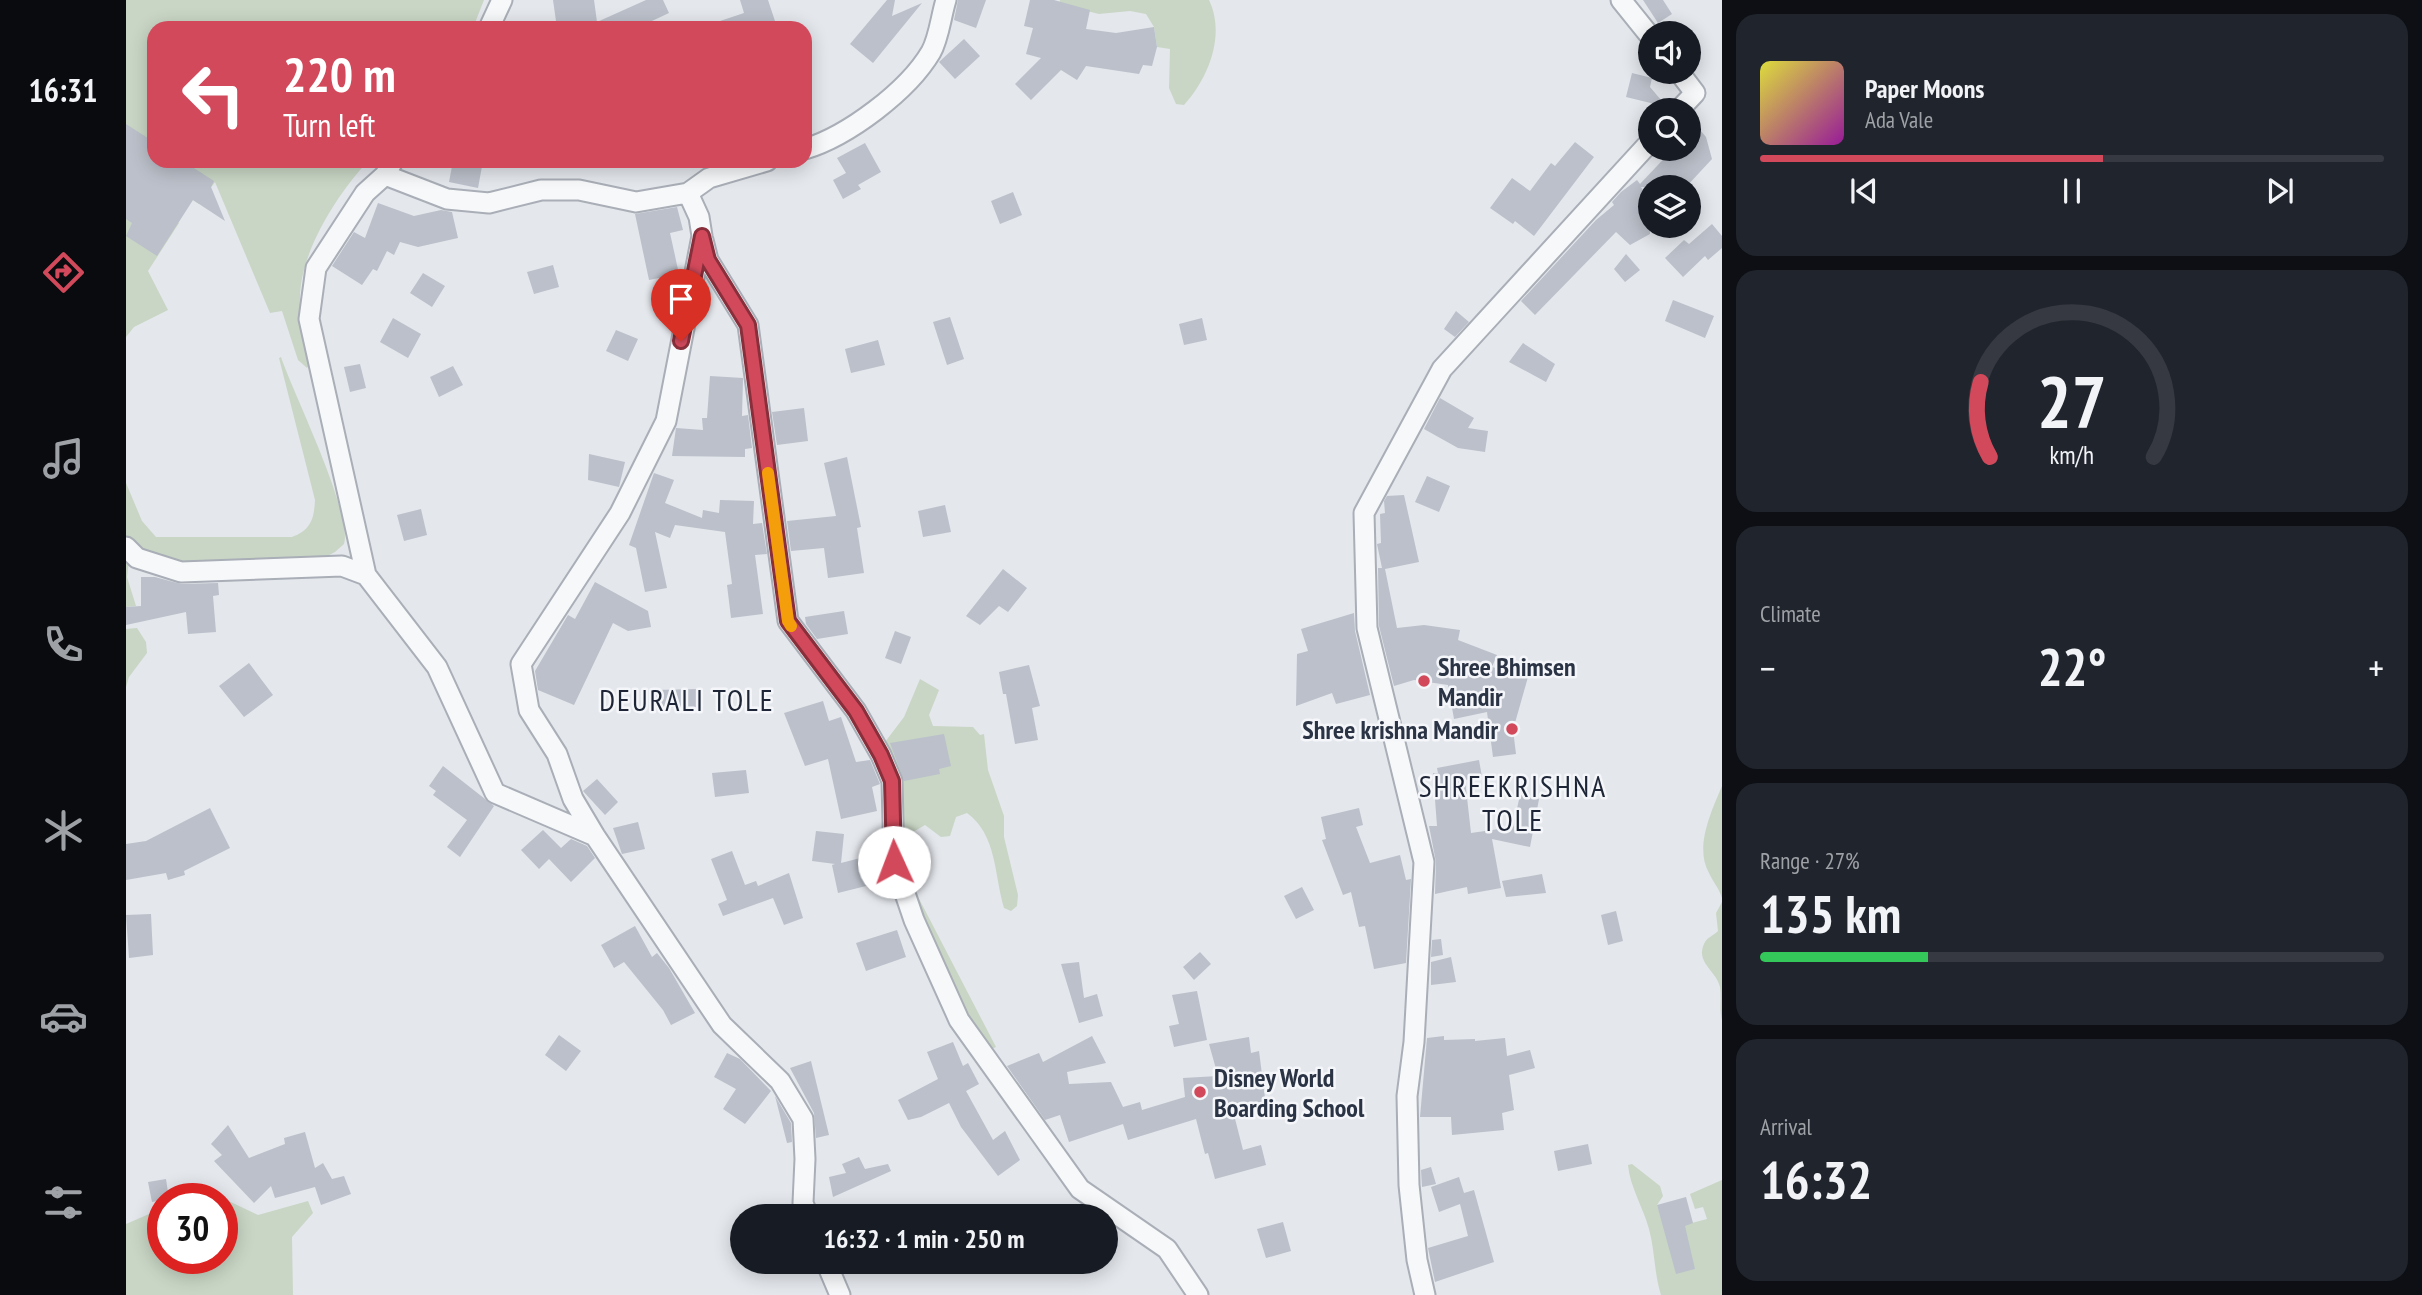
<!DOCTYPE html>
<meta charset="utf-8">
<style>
body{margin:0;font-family:"PT Sans Narrow",sans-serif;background:#20242c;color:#f1f3f6;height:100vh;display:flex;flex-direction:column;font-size:26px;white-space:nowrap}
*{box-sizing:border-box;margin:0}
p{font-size:23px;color:#9ea1a6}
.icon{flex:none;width:38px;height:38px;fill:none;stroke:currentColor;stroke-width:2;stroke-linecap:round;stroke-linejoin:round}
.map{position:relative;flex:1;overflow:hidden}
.side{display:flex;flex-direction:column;gap:14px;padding:14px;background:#0d0f14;width:700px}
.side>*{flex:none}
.hud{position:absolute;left:21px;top:21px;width:665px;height:147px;border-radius:21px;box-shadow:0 4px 18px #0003;background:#d1495b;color:#fff;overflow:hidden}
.fabs{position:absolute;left:1512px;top:21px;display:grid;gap:14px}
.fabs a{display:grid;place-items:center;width:63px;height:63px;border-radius:50%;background:#171b24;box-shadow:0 4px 18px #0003;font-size:35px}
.speed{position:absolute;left:21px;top:1183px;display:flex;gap:14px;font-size:35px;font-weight:700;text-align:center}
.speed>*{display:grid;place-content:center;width:91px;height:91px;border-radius:50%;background:#171b24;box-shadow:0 4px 18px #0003;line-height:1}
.speed .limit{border:10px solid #d22;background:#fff;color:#111}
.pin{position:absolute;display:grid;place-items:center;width:60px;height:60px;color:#fff;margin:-72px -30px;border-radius:50% 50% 50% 0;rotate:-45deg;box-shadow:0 0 7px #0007}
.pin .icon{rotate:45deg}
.me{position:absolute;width:77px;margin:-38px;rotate:358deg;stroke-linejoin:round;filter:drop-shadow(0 0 5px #0008)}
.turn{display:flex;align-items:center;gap:24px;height:147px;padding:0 21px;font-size:32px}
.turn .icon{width:91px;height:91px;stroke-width:2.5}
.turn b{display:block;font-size:49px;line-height:60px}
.big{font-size:52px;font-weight:800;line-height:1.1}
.side .card{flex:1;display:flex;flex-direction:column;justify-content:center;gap:10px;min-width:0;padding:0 24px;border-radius:21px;background:#20242c}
.side .dial{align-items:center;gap:0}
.dial svg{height:182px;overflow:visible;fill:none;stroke:#363941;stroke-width:7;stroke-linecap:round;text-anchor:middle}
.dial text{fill:#f1f3f6;stroke:none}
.song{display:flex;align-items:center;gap:21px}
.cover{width:84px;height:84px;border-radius:10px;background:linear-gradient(135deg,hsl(60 70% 55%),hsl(300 70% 35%))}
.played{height:7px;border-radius:4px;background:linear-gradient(90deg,#d1495b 55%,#363941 55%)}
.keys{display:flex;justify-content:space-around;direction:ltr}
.heat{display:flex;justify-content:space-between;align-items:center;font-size:38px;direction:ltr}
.charge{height:10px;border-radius:5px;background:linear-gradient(90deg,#34c759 27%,#363941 0)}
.trip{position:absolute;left:604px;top:1204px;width:388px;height:70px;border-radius:35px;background:#171b24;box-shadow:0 4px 18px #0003;font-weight:800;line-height:70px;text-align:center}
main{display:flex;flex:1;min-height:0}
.tab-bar{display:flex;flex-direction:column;width:126px;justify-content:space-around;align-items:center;background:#090b0e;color:#9ea1a6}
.tab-bar .icon{width:49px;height:49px}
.tab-bar .current{color:#d1495b}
.tab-bar b{font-size:32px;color:#f1f3f6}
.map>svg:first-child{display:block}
.green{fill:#c9d6c5}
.building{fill:#bbc0ca}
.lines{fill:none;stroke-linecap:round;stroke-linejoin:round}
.minor-casing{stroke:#a9aeb7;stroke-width:23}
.minor{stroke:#f7f8fa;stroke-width:19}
.route-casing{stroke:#882f3b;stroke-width:18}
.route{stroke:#d1495b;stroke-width:12}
.slow{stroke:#f59e0b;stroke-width:12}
.poi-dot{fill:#d1495b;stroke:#f4f6f9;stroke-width:2.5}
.labels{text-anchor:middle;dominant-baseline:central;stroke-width:5;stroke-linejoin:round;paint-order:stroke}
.poi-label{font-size:26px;font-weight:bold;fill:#2b3445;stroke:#f4f6f9;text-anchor:start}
.quarter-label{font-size:30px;letter-spacing:2px;fill:#1d2536;stroke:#f4f6f9}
</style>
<main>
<nav class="tab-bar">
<b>16:31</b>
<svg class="icon current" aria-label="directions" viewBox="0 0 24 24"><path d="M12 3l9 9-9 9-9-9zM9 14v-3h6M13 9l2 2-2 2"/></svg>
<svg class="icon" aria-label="music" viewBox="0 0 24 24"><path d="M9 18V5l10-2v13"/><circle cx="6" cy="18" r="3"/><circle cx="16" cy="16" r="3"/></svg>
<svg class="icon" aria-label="phone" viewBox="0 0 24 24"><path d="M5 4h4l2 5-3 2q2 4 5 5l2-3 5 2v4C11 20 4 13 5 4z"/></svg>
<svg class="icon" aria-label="climate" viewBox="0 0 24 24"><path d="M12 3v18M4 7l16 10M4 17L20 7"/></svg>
<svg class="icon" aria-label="car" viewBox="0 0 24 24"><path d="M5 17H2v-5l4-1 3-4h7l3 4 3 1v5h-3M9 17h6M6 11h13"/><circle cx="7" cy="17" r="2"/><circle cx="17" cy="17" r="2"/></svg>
<svg class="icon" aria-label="filters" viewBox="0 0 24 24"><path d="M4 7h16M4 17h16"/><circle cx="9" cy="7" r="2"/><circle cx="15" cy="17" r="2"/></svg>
</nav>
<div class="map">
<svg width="1596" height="1295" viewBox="0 0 1596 1295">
<rect width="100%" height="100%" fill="#e4e7ec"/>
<path class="green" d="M 0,0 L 358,0 L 347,28 L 28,28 L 28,161 L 242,161 C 212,193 174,252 174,298 C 173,320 180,341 185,362 L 181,368 L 172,360 L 156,311 L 144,313 L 89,182 L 73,204 L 0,157 Z
M 934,0 L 1083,0 C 1100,35 1082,79 1058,105 L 1050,104 L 1043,88 L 1044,49 L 1031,47 L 1028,27 L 1020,14 L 1004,11 L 973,14 L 933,4 Z
M 0,190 L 53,223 L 22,271 L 42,310 L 8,327 L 0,337 Z
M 155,357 C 167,393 227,513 218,544 L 209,552 L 192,561 L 3,561 L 1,577 L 10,606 L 0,607 L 0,483 L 16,521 L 30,537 L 166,537 C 185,530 188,519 189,500 L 153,358 Z
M 11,628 L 20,642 L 21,653 L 3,677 L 0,687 L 0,629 Z
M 794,679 L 813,690 L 803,715 L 807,726 L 847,727 L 854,735 L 858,734 L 862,770 L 878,816 L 878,837 L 892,895 L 891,906 L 885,911 L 878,908 C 868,874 871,835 841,813 L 830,817 L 824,836 L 815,837 L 799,825 L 787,832 L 784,861 L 789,891 L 870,1047 L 861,1051 L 798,925 L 777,863 L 772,795 L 756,746 L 778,717 Z
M 1596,786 L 1596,898 C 1593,888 1587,882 1583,873 C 1568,847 1586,810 1596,786 Z
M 1596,902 L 1596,1020 C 1593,1008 1596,999 1594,987 C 1590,970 1568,962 1579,942 C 1582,937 1588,935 1592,931 L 1590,913 Z
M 1506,1164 L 1534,1186 L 1537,1196 L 1531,1205 L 1539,1230 L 1581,1219 L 1577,1207 L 1569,1209 L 1564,1194 L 1596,1180 L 1596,1295 L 1535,1295 C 1528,1273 1529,1251 1523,1229 C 1517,1207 1504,1187 1502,1165 Z
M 75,1188 L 132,1215 L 182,1201 L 187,1213 L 166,1237 L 167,1295 L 0,1295 L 0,1224 L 37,1208 L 37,1258 L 96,1258 L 96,1199 L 55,1199 Z"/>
<path class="building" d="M 427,0 L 468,0 L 471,22 L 520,0 L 537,0 L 543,13 L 511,28 L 431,28 Z
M 614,0 L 642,0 L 649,21 L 630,28 L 583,28 L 582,25 L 618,13 Z
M 761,0 L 769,0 L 766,16 L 796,3 L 747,63 L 724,44 Z
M 832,0 L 860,0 L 850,28 L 828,20 Z
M 904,0 L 928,0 L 964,10 L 960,29 L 990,33 L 1028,27 L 1031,47 L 1026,66 L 1017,65 L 1013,74 L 960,66 L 951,80 L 935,70 L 905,100 L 889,84 L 915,58 L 900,54 L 907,28 L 898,26 Z
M 1517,0 L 1537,0 L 1546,14 L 1532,23 Z
M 838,39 L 854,56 L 829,79 L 813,62 Z
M 1506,73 L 1526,78 L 1524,87 L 1541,107 L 1500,97 Z
M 1563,117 L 1580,137 L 1586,159 L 1560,187 L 1515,187 L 1524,202 L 1524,234 L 1504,245 L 1490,232 L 1409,315 L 1395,301 L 1470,220 L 1488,205 L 1486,202 L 1495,192 L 1511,180 L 1514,184 L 1547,149 L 1563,149 Z
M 0,124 L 28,142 L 28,161 L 57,161 L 88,181 L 85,187 L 99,221 L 67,200 L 31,256 L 0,236 L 6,223 L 0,219 Z
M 1449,142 L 1468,157 L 1408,236 L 1389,221 L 1387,224 L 1364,208 L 1386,178 L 1404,191 L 1425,163 L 1429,166 Z
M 739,143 L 755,172 L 732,185 L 735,189 L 717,199 L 707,180 L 720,173 L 711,158 Z
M 327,161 L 357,161 L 352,188 L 323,182 Z
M 887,192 L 896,215 L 874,224 L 865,201 Z
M 252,203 L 288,216 L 315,210 L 326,212 L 332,238 L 292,247 L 274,242 L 268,255 L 261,251 L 251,271 L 247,269 L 236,285 L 206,266 L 228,232 L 239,238 Z
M 551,207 L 557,230 L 544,233 L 553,274 L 523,280 L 509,214 Z
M 1586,224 L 1596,236 L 1596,248 L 1582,260 L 1579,256 L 1557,277 L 1539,258 L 1558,240 L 1563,244 Z
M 1500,254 L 1514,270 L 1499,282 L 1488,269 Z
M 427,265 L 433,287 L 408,294 L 401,272 Z
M 297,273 L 319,286 L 306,307 L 284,293 Z
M 1547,300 L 1588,316 L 1579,338 L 1539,321 Z
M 1330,311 L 1343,322 L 1329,337 L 1318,329 Z
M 824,317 L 838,359 L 821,365 L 807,322 Z
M 267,318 L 295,334 L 282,358 L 254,342 Z
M 1076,318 L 1081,340 L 1058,345 L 1053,324 Z
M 490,330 L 512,339 L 502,361 L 480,351 Z
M 752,340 L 759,365 L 725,373 L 719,349 Z
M 1397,343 L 1429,364 L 1420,382 L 1383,362 Z
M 234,364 L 240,388 L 224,392 L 218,367 Z
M 327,366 L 337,385 L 313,397 L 304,377 Z
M 584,376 L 617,378 L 616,416 L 622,415 L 626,448 L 619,449 L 619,457 L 546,456 L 550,428 L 577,430 L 576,418 L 581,418 Z
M 1314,398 L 1348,418 L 1342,428 L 1362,431 L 1359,452 L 1332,448 L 1298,429 Z
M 678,408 L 682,441 L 651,445 L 646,412 Z
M 463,454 L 499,462 L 493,487 L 462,480 Z
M 721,457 L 735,527 L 731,528 L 738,573 L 702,578 L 698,548 L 665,551 L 661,521 L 710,516 L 698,463 Z
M 528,473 L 548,480 L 539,503 L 576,518 L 577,510 L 593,513 L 594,500 L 628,501 L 627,524 L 636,523 L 641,554 L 629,555 L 637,614 L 605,618 L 601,585 L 606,584 L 599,532 L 549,525 L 544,538 L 529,532 L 541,588 L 519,592 L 510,548 L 503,545 Z
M 1301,476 L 1324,486 L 1313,512 L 1289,502 Z
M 1278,495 L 1293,562 L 1259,569 L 1271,628 L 1298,625 L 1334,630 L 1332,640 L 1371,655 L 1366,667 L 1402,677 L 1387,730 L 1390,754 L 1367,757 L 1361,712 L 1328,719 L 1322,685 L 1288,680 L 1268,686 L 1253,626 L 1252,568 L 1256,568 L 1251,544 L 1255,543 L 1254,514 L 1259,513 L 1258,501 L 1261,496 Z
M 819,505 L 825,532 L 797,537 L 792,511 Z
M 295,509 L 301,535 L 278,541 L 271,515 Z
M 877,569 L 901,588 L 882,612 L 873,606 L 854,625 L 840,616 Z
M 15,577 L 29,577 L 55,584 L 92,583 L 93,595 L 87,596 L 90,632 L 62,634 L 60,612 L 0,625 L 0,607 L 15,606 Z
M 469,582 L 522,611 L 525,627 L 502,631 L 487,623 L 448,705 L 412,690 L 409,671 L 442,615 L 449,619 Z
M 718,611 L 722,634 L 691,639 L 680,624 L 679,617 Z
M 1228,613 L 1229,631 L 1244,695 L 1210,704 L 1206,693 L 1170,706 L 1171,654 L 1182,651 L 1175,629 Z
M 769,631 L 785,637 L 775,664 L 759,658 Z
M 123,663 L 147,695 L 118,717 L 93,686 Z
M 903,665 L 914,706 L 906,708 L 912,740 L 889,744 L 880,694 L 877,694 L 873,672 Z
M 572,689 L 573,707 L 530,708 L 530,690 Z
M 697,701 L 703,721 L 715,717 L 730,762 L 744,760 L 754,784 L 746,787 L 751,811 L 715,819 L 702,759 L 679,766 L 658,713 Z
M 818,734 L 825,766 L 813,769 L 814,774 L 778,781 L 764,743 Z
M 1353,760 L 1356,777 L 1339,780 L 1345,833 L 1387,827 L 1394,795 L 1413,799 L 1404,847 L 1366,839 L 1375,888 L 1342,894 L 1341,887 L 1309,894 L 1310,862 L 1303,826 L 1311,826 L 1307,773 L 1312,773 L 1311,768 Z
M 317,766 L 368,806 L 334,857 L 321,847 L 341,820 L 307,795 L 310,791 L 303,786 Z
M 620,770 L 623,793 L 589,797 L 586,773 Z
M 471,779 L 492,802 L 479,815 L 457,791 Z
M 84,808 L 104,848 L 58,871 L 59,875 L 42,880 L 40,873 L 0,880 L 0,844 L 20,841 Z
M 1233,808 L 1237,825 L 1230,827 L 1244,863 L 1274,855 L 1280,880 L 1285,879 L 1280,963 L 1248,969 L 1239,926 L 1233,927 L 1225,892 L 1217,895 L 1196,840 L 1200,839 L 1195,817 Z
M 512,822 L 519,849 L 496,854 L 487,828 Z
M 417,830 L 435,848 L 445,839 L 461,846 L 469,858 L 445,882 L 423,859 L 413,869 L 395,850 Z
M 690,831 L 718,834 L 715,863 L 746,855 L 752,883 L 712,893 L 706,865 L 709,864 L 686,861 Z
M 606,851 L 619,885 L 630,881 L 632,886 L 663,873 L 677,918 L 658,925 L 647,898 L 597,916 L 592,904 L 601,900 L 585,859 Z
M 1416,874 L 1420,893 L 1380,897 L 1376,881 Z
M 1176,887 L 1188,910 L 1170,919 L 1158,896 Z
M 1490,911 L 1497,941 L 1482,945 L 1475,915 Z
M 25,914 L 27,955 L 3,958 L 0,915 Z
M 509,926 L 526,957 L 531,953 L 543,968 L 569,1013 L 545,1025 L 537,1010 L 498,962 L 488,968 L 475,945 Z
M 771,930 L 780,957 L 740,971 L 730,943 Z
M 1315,939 L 1317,955 L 1305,957 L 1306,940 Z
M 1074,952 L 1085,964 L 1068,980 L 1057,967 Z
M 1325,957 L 1330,982 L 1305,985 L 1305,962 Z
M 953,962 L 958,998 L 971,994 L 977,1016 L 953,1023 L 935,964 Z
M 1071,991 L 1081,1040 L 1048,1047 L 1043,1026 L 1053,1024 L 1046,995 Z
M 433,1035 L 455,1051 L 440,1071 L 419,1055 Z
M 966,1036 L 980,1063 L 941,1072 L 943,1084 L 985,1082 L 997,1107 L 1014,1102 L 1016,1110 L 1059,1097 L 1057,1078 L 1092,1076 L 1083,1044 L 1123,1037 L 1125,1053 L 1133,1051 L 1140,1106 L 1107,1111 L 1117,1150 L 1135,1145 L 1140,1165 L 1089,1179 L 1082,1153 L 1079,1154 L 1070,1119 L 1002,1140 L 997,1124 L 943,1142 L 934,1115 L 919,1120 L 881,1066 L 913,1053 L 917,1062 Z
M 1318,1036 L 1318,1040 L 1349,1039 L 1349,1041 L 1379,1038 L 1381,1056 L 1404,1050 L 1409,1068 L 1383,1075 L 1388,1110 L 1376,1113 L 1378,1130 L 1326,1135 L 1325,1117 L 1294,1117 L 1301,1038 Z
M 827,1042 L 837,1066 L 842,1063 L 853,1084 L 840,1091 L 867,1140 L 879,1131 L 894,1160 L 872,1176 L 835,1127 L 823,1103 L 795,1117 L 782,1120 L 772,1100 L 812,1079 L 801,1052 Z
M 601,1053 L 614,1059 L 645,1091 L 619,1124 L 597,1109 L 610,1089 L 588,1077 Z
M 685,1061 L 703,1135 L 690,1138 L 688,1113 L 664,1068 Z
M 649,1096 L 665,1123 L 666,1142 L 661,1143 Z
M 102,1125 L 123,1158 L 159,1144 L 158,1138 L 179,1132 L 189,1168 L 197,1163 L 206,1179 L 218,1176 L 225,1194 L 195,1205 L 189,1187 L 149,1198 L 145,1186 L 128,1203 L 88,1161 L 96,1155 L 85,1144 Z
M 1462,1144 L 1466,1164 L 1432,1171 L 1428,1151 Z
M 733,1157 L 739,1169 L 762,1164 L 765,1171 L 707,1197 L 703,1177 L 720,1173 L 716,1164 Z
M 1305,1167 L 1310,1184 L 1296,1187 L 1295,1170 Z
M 1333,1177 L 1338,1193 L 1348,1190 L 1368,1262 L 1309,1282 L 1302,1248 L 1342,1236 L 1334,1204 L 1313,1212 L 1305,1187 Z
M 40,1179 L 43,1199 L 26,1202 L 22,1182 Z
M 1560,1197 L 1567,1223 L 1559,1226 L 1569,1269 L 1550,1274 L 1531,1205 Z
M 1157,1222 L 1165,1251 L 1140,1258 L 1131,1229 Z"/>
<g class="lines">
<g class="minor-casing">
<path id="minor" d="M 1495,0 L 1524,36
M 363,28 L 376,0
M 1553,72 L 1569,93 L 1553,110
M 679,149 C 722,136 782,91 805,52 C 813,38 815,16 820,0
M 267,161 L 259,175 L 239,193 L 190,268 L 183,319 L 240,575 L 311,667 L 369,793 L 469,836
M 641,161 L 583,178 L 562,193 L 573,217 L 576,236 L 540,421 L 494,513 L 395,664 L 403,710 L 431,754 L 447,799 L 469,836 L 596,1025 L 654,1081 L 677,1119 L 679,1159 L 677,1203 L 682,1216
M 259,175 L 321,199 L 363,203 L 415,190 L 453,190 L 510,202 L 562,193
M 577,240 L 582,260 L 622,325 L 662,621 L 730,711 L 755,755 L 766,781 L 768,861 L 788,920 L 833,1020 L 954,1189 L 1041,1249 L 1072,1295
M 0,547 L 11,558 L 55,572 L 216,566 L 240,575
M 700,1262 L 714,1295
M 1299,1295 L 1291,1260 L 1283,1185 L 1281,1096 L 1288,1042 L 1298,862 L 1241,628 L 1238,513 L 1316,369 L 1524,142"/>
</g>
<use href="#minor" class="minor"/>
</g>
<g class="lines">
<g class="route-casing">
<path id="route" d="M 555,341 L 576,236 L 582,260 L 622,325 L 662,621 L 730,711 L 755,755 L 766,781 L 768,862"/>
</g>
<use href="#route" class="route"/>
<path class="slow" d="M 642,473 L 662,621 L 665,626"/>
</g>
<g class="poi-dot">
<circle cx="1298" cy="681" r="7"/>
<circle cx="1386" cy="729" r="7"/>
<circle cx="1074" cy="1092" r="7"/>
</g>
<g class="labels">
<g class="poi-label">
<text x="1312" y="666">Shree Bhimsen<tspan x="1312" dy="30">Mandir</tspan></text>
<text x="1372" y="729" text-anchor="end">Shree krishna Mandir</text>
<text x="1088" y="1077">Disney World<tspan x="1088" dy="30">Boarding School</tspan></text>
</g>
<g class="quarter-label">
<text x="561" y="699">DEURALI TOLE</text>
<text x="1387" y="785">SHREEKRISHNA<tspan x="1387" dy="34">TOLE</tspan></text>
</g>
</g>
</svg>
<div class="fabs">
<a><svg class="icon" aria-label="sound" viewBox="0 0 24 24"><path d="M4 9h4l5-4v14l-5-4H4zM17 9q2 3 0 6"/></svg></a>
<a><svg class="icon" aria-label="search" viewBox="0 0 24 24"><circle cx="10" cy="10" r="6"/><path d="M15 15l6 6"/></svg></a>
<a><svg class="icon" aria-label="layers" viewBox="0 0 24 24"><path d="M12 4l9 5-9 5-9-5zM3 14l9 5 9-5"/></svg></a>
</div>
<div class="speed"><div class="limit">30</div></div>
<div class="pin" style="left:555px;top:341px;background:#d93025"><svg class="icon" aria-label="arrive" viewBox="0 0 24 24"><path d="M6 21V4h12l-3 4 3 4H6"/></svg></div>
<svg class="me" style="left:768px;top:862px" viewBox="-20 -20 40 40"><circle r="19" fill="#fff"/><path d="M0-13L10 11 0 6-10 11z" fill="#d1495b"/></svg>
<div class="trip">16:32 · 1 min · 250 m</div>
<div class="hud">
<div class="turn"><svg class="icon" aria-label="left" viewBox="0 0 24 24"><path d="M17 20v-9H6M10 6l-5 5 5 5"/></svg><div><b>220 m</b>Turn left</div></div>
</div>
</div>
<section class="side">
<div class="card">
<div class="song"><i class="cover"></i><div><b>Paper Moons</b><p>Ada Vale</p></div></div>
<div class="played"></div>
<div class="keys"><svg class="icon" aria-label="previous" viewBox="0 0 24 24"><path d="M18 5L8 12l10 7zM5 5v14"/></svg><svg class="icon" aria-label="pause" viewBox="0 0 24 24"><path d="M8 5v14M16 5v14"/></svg><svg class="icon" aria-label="next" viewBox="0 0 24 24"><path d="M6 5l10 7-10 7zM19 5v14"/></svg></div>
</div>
<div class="card dial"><svg viewBox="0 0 100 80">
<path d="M14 69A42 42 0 1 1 86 69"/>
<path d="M14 69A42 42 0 0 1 10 36" stroke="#d1495b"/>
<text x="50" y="56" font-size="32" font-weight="700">27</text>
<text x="50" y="72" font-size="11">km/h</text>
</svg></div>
<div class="card"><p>Climate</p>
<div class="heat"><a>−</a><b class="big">22°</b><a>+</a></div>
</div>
<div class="card"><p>Range · 27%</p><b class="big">135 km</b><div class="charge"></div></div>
<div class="card"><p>Arrival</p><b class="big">16:32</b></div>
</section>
</main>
